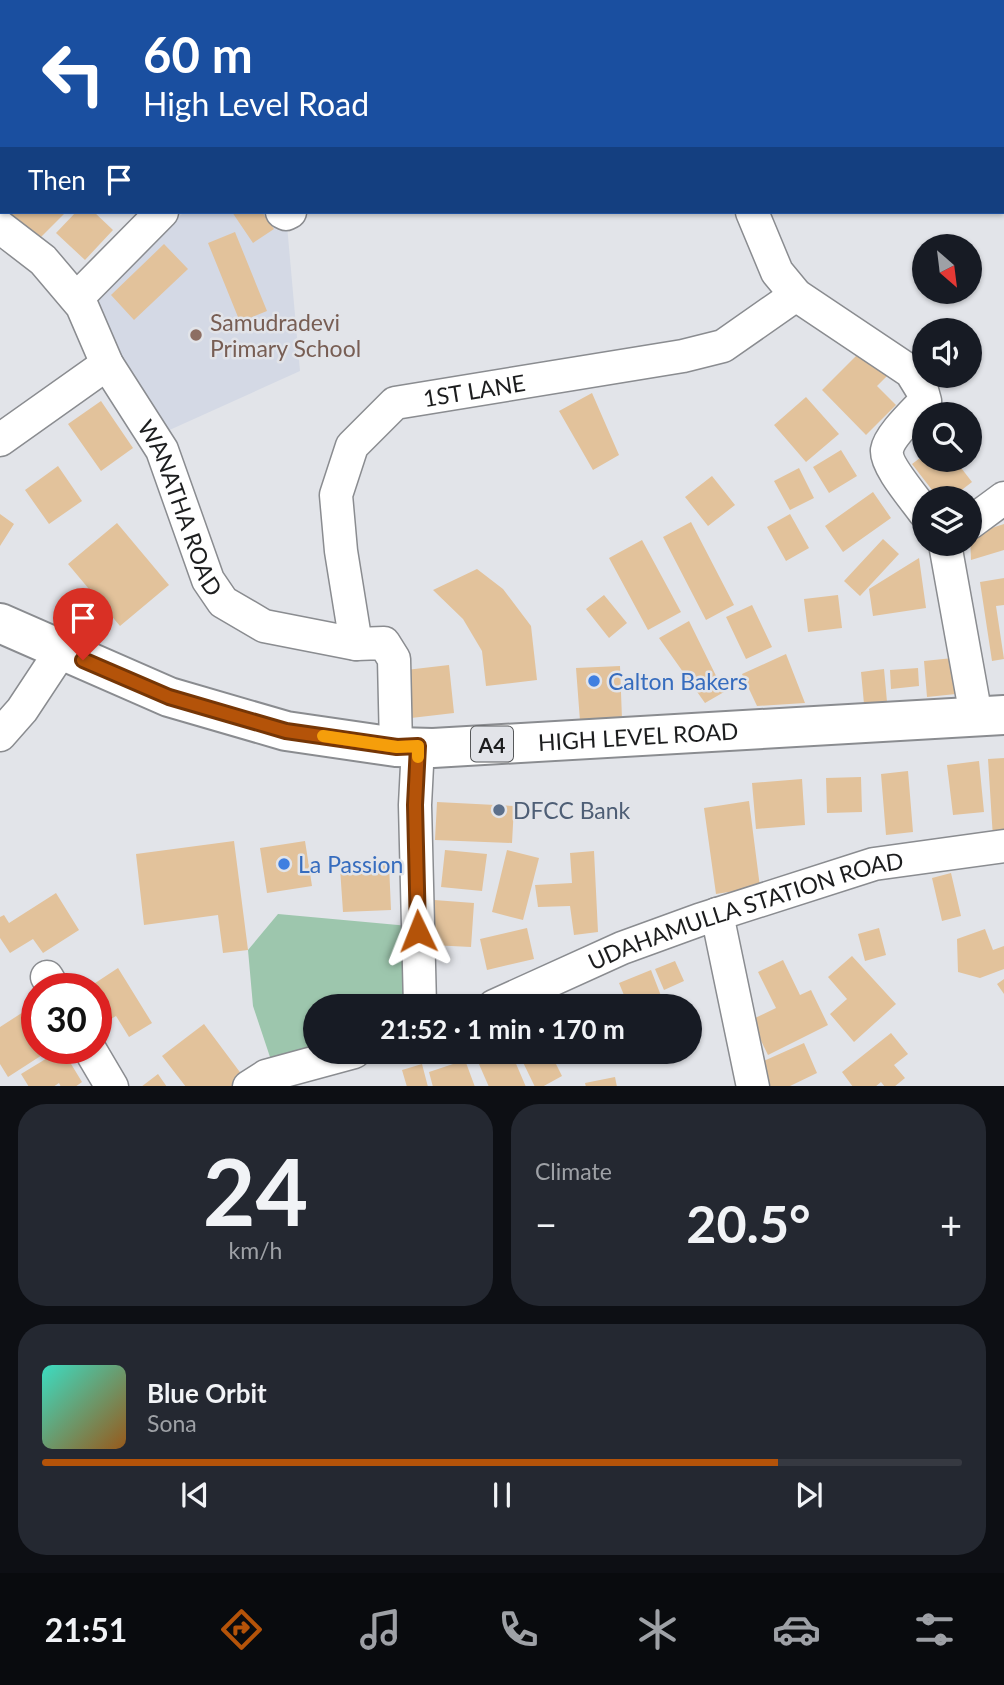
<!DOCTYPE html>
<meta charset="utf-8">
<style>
body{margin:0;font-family:Lato,sans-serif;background:#242831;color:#f1f3f6;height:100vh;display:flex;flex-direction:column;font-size:26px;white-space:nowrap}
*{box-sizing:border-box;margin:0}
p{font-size:23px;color:#9ea1a6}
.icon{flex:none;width:38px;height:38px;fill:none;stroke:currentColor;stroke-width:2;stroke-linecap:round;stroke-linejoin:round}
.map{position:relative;height:1086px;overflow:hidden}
.drawer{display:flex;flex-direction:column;gap:18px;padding:18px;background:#0d0f14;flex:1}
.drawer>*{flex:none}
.top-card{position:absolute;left:0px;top:0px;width:1004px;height:214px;box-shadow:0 2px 5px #0004;background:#1a4fa0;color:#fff;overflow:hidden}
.needle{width:46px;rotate:152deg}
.buttons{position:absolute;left:912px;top:234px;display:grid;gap:14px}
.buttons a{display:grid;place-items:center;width:70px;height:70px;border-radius:50%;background:#171b24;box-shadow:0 2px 5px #0004;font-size:35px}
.speed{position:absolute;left:21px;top:973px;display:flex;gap:14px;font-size:35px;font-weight:700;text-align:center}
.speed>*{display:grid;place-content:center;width:91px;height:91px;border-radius:50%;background:#171b24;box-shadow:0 2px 5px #0004;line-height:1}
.speed .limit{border:10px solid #d22;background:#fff;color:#111}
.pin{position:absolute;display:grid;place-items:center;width:60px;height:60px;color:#fff;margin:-72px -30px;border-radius:50% 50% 50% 0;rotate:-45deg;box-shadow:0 0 7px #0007}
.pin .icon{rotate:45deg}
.me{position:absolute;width:77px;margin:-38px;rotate:358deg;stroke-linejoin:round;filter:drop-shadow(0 0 5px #0008)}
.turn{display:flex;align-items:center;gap:24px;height:147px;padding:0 28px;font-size:32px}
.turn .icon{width:91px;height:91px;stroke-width:2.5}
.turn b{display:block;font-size:49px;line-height:60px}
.then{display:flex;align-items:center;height:66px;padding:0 28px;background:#0003;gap:14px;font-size:26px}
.big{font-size:52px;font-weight:700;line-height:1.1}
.drawer .card{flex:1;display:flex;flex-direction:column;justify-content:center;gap:10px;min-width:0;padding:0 24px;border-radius:28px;background:#242831}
.drawer .dial{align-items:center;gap:0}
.dial b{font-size:91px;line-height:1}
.song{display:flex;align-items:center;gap:21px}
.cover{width:84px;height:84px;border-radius:10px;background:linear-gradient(135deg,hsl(170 70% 55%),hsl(30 70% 35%))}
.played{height:7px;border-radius:4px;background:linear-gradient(90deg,#b45309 80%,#363941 80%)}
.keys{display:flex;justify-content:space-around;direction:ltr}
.heat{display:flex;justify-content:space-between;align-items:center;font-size:38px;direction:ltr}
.drawer .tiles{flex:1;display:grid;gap:18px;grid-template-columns:1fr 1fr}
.card:last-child{grid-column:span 2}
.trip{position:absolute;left:303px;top:994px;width:399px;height:70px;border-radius:35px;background:#171b24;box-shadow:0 2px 5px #0004;font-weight:700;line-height:70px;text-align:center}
.menu{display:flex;height:112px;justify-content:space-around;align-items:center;background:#090b0e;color:#9ea1a6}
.menu .icon{width:49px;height:49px}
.menu .active{color:#b45309}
.menu b{font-size:32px;color:#f1f3f6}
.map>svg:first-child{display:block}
.built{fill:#d4d9e5}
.green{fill:#9dc6ad}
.building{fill:#e2c29b}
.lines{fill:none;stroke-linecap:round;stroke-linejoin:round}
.minor-casing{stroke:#8a8c90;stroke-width:35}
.highway-casing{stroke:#8a8c90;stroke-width:42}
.minor{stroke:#fff;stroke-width:32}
.highway{stroke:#fff;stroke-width:38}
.route-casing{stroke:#753606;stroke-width:18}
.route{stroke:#b45309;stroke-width:12}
.slow{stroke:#f59e0b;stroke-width:12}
.education-dot{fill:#8d6e63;stroke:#e2e4e9;stroke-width:2.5}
.shop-dot{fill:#3f7fe0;stroke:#e2e4e9;stroke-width:2.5}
.service-dot{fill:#5c6f8a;stroke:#e2e4e9;stroke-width:2.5}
.labels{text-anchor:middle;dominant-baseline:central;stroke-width:5;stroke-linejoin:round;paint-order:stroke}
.shield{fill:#e2e4e9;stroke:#57595b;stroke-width:2}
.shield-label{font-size:21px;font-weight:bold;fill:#1c1d1e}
.education-label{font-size:23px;fill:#785e54;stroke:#e2e4e9;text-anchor:start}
.street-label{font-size:23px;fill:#1c1d1e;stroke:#e2e4e9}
.shop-label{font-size:23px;fill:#366cbe;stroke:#e2e4e9;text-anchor:start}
.service-label{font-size:23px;fill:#4e5e75;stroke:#e2e4e9;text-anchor:start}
</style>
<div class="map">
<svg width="1004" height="1087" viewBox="0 0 1004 1087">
<rect width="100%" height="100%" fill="#e2e4e9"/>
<path class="built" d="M 184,212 L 282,212 L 286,214 L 300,371 L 154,437 L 82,307 Z"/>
<path class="green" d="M 278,914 L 409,926 L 415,1006 L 315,1006 L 315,1052 L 278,1081 L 253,1006 L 248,950 Z"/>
<path class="building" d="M 8,212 L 66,212 L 38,240 Z
M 76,212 L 94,212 L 113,230 L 85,260 L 56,233 Z
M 232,212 L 262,212 L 274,229 L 253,243 Z
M 235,232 L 267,311 L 240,322 L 208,243 Z
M 164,244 L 188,269 L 134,320 L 111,295 Z
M 863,349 L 888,375 L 877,386 L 896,405 L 866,435 L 822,390 Z
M 592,393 L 619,455 L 593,470 L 559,411 Z
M 806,397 L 839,434 L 806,462 L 774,425 Z
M 101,401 L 133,448 L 101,471 L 68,424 Z
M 841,450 L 857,476 L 829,493 L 813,467 Z
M 924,455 L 924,460 L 955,460 L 972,482 L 950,499 L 939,499 L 912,464 Z
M 58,466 L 82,501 L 49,524 L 25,490 Z
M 799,468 L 814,498 L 790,510 L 774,481 Z
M 712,476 L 735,505 L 708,526 L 685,497 Z
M 873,492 L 891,518 L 843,552 L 825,526 Z
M 0,514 L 14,524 L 0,546 Z
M 790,514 L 809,548 L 786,561 L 767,527 Z
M 691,522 L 734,605 L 706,620 L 663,537 Z
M 117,523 L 169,585 L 120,626 L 68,564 Z
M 1004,524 L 1004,550 L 971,560 L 970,535 Z
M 883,539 L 899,554 L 860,596 L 844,581 Z
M 642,540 L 681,612 L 648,630 L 609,558 Z
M 919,558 L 926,608 L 873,616 L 869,589 Z
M 477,569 L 503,589 L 531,626 L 537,680 L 486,686 L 482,651 L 463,619 L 433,590 Z
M 1004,578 L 1004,605 L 996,606 L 1004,659 L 992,661 L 980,582 Z
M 604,595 L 627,623 L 609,638 L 586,609 Z
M 838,595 L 842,628 L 808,632 L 804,599 Z
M 752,605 L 772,647 L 746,659 L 726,617 Z
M 689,621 L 724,692 L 705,703 L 659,638 Z
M 786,654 L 805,703 L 757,706 L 742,674 Z
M 953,658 L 956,694 L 927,697 L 924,661 Z
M 449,665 L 454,713 L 411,718 L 406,670 Z
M 620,666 L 622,719 L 580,721 L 576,668 Z
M 918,668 L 919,686 L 891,689 L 890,670 Z
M 884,669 L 887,702 L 864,704 L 861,672 Z
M 1004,758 L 1004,837 L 993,838 L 988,759 Z
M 979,761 L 984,812 L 953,815 L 947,765 Z
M 908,771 L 913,832 L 886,835 L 881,774 Z
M 861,777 L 862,812 L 827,813 L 826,778 Z
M 802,779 L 805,825 L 756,829 L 752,783 Z
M 749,801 L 760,887 L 716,894 L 704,808 Z
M 437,802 L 514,806 L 512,843 L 435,840 Z
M 234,841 L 248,950 L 223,953 L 218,915 L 144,925 L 136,854 Z
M 305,841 L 312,886 L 267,893 L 260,848 Z
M 445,850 L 487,854 L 482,891 L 441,887 Z
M 507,850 L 539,858 L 523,920 L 492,912 Z
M 594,851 L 598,932 L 574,935 L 570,906 L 538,907 L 535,885 L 572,883 L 570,853 Z
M 389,864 L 391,910 L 343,912 L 340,868 Z
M 951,873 L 961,916 L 942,921 L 932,878 Z
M 56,893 L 79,930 L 43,953 L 33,939 L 10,953 L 0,938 L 0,917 L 4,915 L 9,923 Z
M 434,900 L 474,903 L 471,947 L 431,945 Z
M 527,928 L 534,959 L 487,970 L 480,939 Z
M 879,928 L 886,955 L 865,961 L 858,934 Z
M 985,929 L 993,950 L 1004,946 L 1004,969 L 980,978 L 958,972 L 957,939 Z
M 852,956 L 896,1004 L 854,1042 L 830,1014 L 847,999 L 828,977 Z
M 783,960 L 800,995 L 811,990 L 828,1025 L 768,1055 L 751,1020 L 776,1008 L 758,972 Z
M 675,961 L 684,981 L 664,990 L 655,969 Z
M 118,968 L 152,1023 L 129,1037 L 116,1016 L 99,1026 L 96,1022 L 96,989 L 86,989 Z
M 651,970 L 665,1006 L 644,1006 L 642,1000 L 628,1005 L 619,983 Z
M 1004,979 L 1004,994 L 997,984 Z
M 585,994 L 592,1006 L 567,1006 L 566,1004 Z
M 31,1007 L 37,1016 L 37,1048 L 53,1048 L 8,1077 L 0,1064 L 0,1027 Z
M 204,1024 L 248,1083 L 243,1087 L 186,1087 L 162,1056 Z
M 891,1033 L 908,1054 L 894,1065 L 905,1078 L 894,1087 L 885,1087 L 881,1082 L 875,1087 L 853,1087 L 842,1072 Z
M 804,1043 L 817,1073 L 788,1087 L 765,1087 L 755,1065 Z
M 62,1049 L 82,1082 L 75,1087 L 61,1087 L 59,1083 L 53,1087 L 29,1087 L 21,1074 Z
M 482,1052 L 511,1052 L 526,1087 L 489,1087 L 475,1055 Z
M 518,1052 L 550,1052 L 562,1076 L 542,1087 L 535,1087 Z
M 465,1060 L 475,1087 L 433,1087 L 429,1072 Z
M 422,1064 L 428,1087 L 407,1087 L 402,1070 Z
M 158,1074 L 167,1087 L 141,1087 Z
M 615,1077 L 617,1087 L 586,1087 L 585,1083 Z"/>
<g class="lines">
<g class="minor-casing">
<g id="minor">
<path d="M 722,0 L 722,2"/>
<path d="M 829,0 L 830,2"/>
<path d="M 331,2 L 333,0"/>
<path d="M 693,2 L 697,0"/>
<path d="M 282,212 L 286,214 L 290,212"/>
<path d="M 752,212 L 777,272 L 796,295 L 911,372 L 922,390 L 925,401 C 915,412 889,436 887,450 C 885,465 915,499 924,512"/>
<path id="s1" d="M 0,227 L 43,260 L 82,306 L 107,364 L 162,450 L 208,580 L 223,602 L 264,626 L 356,644 L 384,643 L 394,659 L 396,747"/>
<path d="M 77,298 L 162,212"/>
<path d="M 0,440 L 107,364"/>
<path d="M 970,523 L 1004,498"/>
<path d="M 945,544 L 976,716"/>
<path id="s2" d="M 356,644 L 341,551 L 336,495 L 352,446 L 395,403 L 683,356 L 723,346 L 796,295"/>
<path d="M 0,735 L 22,710 L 61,651"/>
<path d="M 418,746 L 415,805 L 420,1006"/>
<path d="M 717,914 L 753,1087"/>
<path d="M 47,977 L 54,989"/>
<path id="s3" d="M 494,1006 L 622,948 L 699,920 L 874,864 L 1004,846"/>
<path d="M 89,1048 L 112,1087"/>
<path d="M 249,1087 L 266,1076 L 354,1052"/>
</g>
</g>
<g class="highway-casing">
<g id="highway">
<path id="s4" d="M 0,623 L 169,697 L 286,731 L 396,747 L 433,748 L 1004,715"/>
</g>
</g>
<use href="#minor" class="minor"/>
<use href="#highway" class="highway"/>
</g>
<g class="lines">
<g class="route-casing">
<path id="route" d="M 83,660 L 169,697 L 286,731 L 397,747 L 418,746 L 415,805 L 418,931"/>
</g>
<use href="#route" class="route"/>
<path class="slow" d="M 323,736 L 397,747 L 418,746 L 418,757"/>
</g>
<circle class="education-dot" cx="196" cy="335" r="7"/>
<g class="shop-dot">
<circle cx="594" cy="681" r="7"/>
<circle cx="284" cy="864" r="7"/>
</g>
<circle class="service-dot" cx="499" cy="810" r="7"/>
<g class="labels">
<rect class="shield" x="471" y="726.5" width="42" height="35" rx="5"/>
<g class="shield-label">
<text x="492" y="744">A4</text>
</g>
<g class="education-label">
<text x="210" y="322">Samudradevi<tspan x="210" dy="26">Primary School</tspan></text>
</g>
<g class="street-label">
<text stroke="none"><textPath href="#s2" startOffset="343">1ST LANE</textPath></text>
<text stroke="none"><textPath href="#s1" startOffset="340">WANATHA ROAD</textPath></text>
<text stroke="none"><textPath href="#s4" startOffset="660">HIGH LEVEL ROAD</textPath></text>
<text stroke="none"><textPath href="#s3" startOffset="270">UDAHAMULLA STATION ROAD</textPath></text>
</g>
<g class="shop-label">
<text x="608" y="681">Calton Bakers</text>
<text x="298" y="864">La Passion</text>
</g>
<g class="service-label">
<text x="513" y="810">DFCC Bank</text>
</g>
</g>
</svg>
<div class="buttons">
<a><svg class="needle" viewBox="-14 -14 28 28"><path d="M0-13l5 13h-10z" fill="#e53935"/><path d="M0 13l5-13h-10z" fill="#9ea1a6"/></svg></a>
<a><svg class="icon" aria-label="sound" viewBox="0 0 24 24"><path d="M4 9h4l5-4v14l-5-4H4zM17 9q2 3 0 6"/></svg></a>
<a><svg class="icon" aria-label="search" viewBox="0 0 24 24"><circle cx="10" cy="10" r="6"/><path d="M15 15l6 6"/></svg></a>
<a><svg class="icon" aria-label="layers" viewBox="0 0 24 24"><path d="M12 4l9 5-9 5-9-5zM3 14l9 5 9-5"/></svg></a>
</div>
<div class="speed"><div class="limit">30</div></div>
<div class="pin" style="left:83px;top:660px;background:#d93025"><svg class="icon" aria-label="arrive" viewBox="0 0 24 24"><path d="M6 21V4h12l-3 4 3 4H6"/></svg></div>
<svg class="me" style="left:418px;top:931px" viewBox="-20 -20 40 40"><path d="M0-17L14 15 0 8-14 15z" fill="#b45309" stroke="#fff" stroke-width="4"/></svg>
<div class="trip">21:52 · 1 min · 170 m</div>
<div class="top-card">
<div class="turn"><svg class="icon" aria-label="left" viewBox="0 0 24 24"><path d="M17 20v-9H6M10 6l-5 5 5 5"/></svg><div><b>60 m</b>High Level Road</div></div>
<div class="then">Then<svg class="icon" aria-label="arrive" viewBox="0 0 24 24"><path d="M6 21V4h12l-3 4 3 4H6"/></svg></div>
</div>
</div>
<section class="drawer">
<div class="tiles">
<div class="card dial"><b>24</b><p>km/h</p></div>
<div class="card"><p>Climate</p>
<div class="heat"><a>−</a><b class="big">20.5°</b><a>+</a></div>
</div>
<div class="card">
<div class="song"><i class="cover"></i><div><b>Blue Orbit</b><p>Sona</p></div></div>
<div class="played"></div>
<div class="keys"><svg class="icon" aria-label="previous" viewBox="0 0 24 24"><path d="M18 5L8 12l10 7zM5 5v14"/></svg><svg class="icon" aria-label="pause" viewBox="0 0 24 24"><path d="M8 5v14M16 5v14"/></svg><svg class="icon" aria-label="next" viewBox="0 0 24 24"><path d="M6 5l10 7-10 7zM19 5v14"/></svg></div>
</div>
</div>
</section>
<nav class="menu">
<b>21:51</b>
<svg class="icon active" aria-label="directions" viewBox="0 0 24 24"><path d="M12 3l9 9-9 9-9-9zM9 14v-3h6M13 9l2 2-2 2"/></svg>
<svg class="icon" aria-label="music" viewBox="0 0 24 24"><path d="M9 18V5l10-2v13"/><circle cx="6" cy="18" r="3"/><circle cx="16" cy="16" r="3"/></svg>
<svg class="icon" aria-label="phone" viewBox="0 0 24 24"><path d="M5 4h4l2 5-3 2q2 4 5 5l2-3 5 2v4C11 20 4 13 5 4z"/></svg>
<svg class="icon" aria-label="climate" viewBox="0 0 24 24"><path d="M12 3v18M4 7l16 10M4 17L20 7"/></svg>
<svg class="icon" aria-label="car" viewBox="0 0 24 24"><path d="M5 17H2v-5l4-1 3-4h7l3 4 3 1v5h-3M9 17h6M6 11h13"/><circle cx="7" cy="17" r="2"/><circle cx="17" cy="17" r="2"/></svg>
<svg class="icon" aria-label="filters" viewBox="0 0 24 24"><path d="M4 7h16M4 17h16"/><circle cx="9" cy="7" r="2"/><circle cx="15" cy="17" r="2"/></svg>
</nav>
